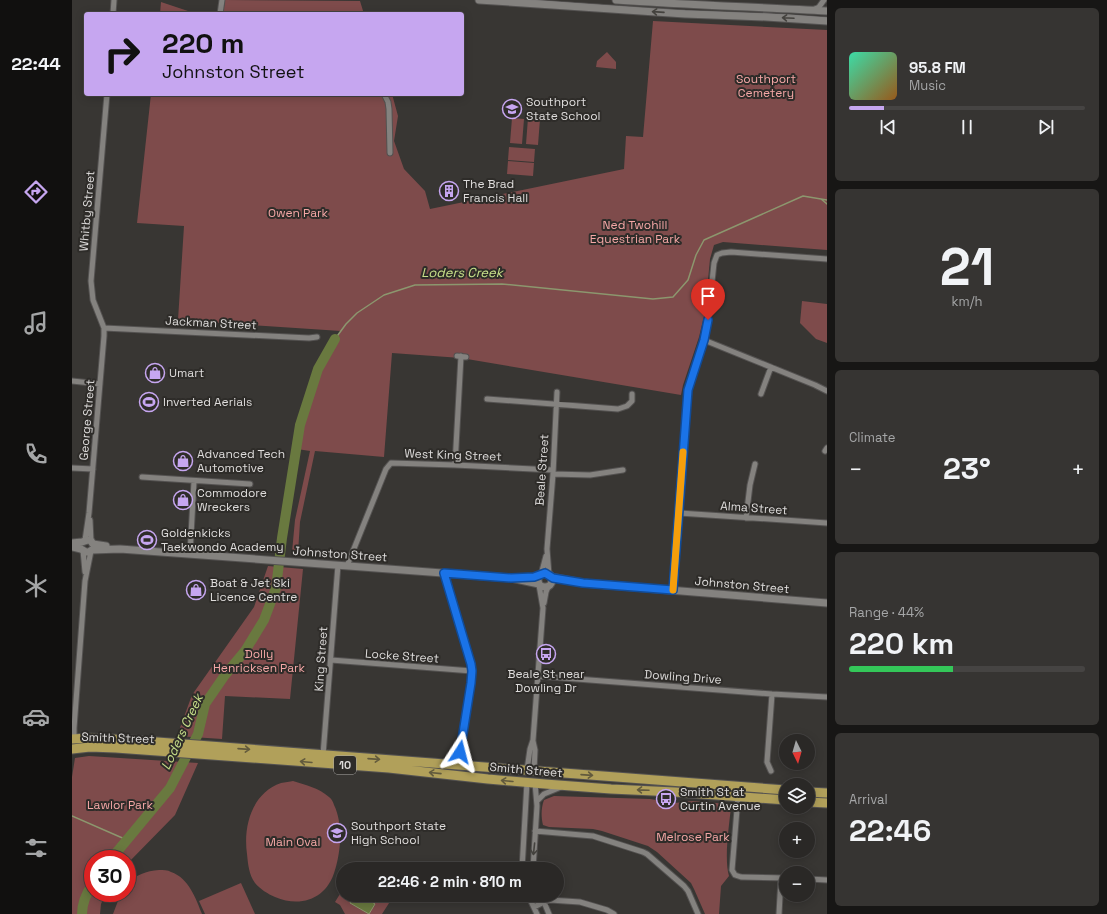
<!DOCTYPE html>
<meta charset="utf-8">
<style>
body{margin:0;font-family:"Space Grotesk",sans-serif;background:#363432;color:#f1f3f6;height:100vh;display:flex;flex-direction:column;font-size:15px;white-space:nowrap}
*{box-sizing:border-box;margin:0}
p{font-size:13px;color:#a5a6a7}
.icon{flex:none;width:22px;height:22px;fill:none;stroke:currentColor;stroke-width:2;stroke-linecap:round;stroke-linejoin:round}
.map{position:relative;flex:1;overflow:hidden}
.panel{display:flex;flex-direction:column;gap:8px;padding:8px;background:#171615;width:280px}
.panel>*{flex:none}
.hud{position:absolute;left:12px;top:12px;width:380px;height:84px;border-radius:4px;box-shadow:0 2px 10px #0003,0 0 0 1px #464443;background:#c6a6f0;color:#111;overflow:hidden}
.needle{width:26px;rotate:175deg}
.fabs{position:absolute;left:707px;top:734px;display:grid;gap:8px}
.fabs a{display:grid;place-items:center;width:36px;height:36px;border-radius:50%;background:#2a2826;box-shadow:0 2px 10px #0003,0 0 0 1px #464443;font-size:20px}
.speed{position:absolute;left:12px;top:850px;display:flex;gap:8px;font-size:20px;font-weight:700;text-align:center}
.speed>*{display:grid;place-content:center;width:52px;height:52px;border-radius:50%;background:#2a2826;box-shadow:0 2px 10px #0003,0 0 0 1px #464443;line-height:1}
.speed .limit{border:6px solid #d22;background:#fff;color:#111}
.pin{position:absolute;display:grid;place-items:center;width:34px;height:34px;color:#fff;margin:-41px -17px;border-radius:50% 50% 50% 0;rotate:-45deg;box-shadow:0 0 4px #0007}
.pin .icon{rotate:45deg}
.me{position:absolute;width:44px;margin:-22px;rotate:9deg;stroke-linejoin:round;filter:drop-shadow(0 0 3px #0008)}
.turn{display:flex;align-items:center;gap:14px;height:84px;padding:0 12px;font-size:18px}
.turn .icon{width:52px;height:52px;stroke-width:2.5}
.turn b{display:block;font-size:28px;line-height:34px}
.big{font-size:30px;font-weight:800;line-height:1.1}
.panel .widget{flex:1;display:flex;flex-direction:column;justify-content:center;gap:6px;min-width:0;padding:0 14px;border-radius:6px;background:#363432}
.panel .dial{align-items:center;gap:0}
.dial b{font-size:52px;line-height:1}
.song{display:flex;align-items:center;gap:12px}
.cover{width:48px;height:48px;border-radius:6px;background:linear-gradient(135deg,hsl(160 70% 55%),hsl(30 70% 35%))}
.played{height:4px;border-radius:2px;background:linear-gradient(90deg,#c6a6f0 15%,#464443 15%)}
.keys{display:flex;justify-content:space-around;direction:ltr}
.heat{display:flex;justify-content:space-between;align-items:center;font-size:22px;direction:ltr}
.charge{height:6px;border-radius:3px;background:linear-gradient(90deg,#34c759 44%,#464443 0)}
.trip{position:absolute;left:264px;top:862px;width:228px;height:40px;border-radius:20px;background:#2a2826;box-shadow:0 2px 10px #0003,0 0 0 1px #464443;font-weight:800;line-height:40px;text-align:center}
main{display:flex;flex:1;min-height:0}
.tabs{display:flex;flex-direction:column;width:72px;justify-content:space-around;align-items:center;background:#11100f;color:#a5a6a7}
.tabs .icon{width:28px;height:28px}
.tabs .current{color:#c6a6f0}
.tabs b{font-size:18px;color:#f1f3f6}
.map>svg:first-child{display:block}
.green{fill:#7e4b4b}
.water{fill:#69793f;stroke:#8c976e}
.lines{fill:none;stroke-linecap:round;stroke-linejoin:round}
.stream{stroke:#8c976e;stroke-width:1.5}
.river{stroke:#69793f;stroke-width:10}
.street-casing{stroke:#545251;stroke-width:7}
.secondary-casing{stroke:#545251;stroke-width:9}
.highway-casing{stroke:#545251;stroke-width:11}
.street{stroke:#84827f;stroke-width:5}
.secondary{stroke:#84827f;stroke-width:7}
.highway{stroke:#b1a05a;stroke-width:9}
.tram{stroke:#83817f;stroke-width:1}
.oneway{stroke:#44423e}
.oneway2{stroke:#625a3d}
.route-casing{stroke:#114b97;stroke-width:10}
.route{stroke:#1a73e8;stroke-width:7}
.slow{stroke:#f59e0b;stroke-width:7}
.labels{text-anchor:middle;dominant-baseline:central;stroke-width:4;stroke-linejoin:round;paint-order:stroke}
.shield{fill:#2e2c29;stroke:#a9a7a6;stroke-width:1}
.shield-label{font-size:11px;font-weight:bold;fill:#dedcdb}
.park-label{font-size:12px;fill:#f5a7a6;stroke:#2e2c29}
.poi-label{font-size:12px;fill:#dedcdb;stroke:#2e2c29;text-anchor:start}
.street-label{font-size:12px;fill:#dedcdb;stroke:#2e2c29}
.water-label{font-size:13px;font-style:italic;fill:#c8e18a;stroke:#2e2c29}
</style>
<main>
<nav class="tabs">
<b>22:44</b>
<svg class="icon current" aria-label="directions" viewBox="0 0 24 24"><path d="M12 3l9 9-9 9-9-9zM9 14v-3h6M13 9l2 2-2 2"/></svg>
<svg class="icon" aria-label="music" viewBox="0 0 24 24"><path d="M9 18V5l10-2v13"/><circle cx="6" cy="18" r="3"/><circle cx="16" cy="16" r="3"/></svg>
<svg class="icon" aria-label="phone" viewBox="0 0 24 24"><path d="M5 4h4l2 5-3 2q2 4 5 5l2-3 5 2v4C11 20 4 13 5 4z"/></svg>
<svg class="icon" aria-label="climate" viewBox="0 0 24 24"><path d="M12 3v18M4 7l16 10M4 17L20 7"/></svg>
<svg class="icon" aria-label="car" viewBox="0 0 24 24"><path d="M5 17H2v-5l4-1 3-4h7l3 4 3 1v5h-3M9 17h6M6 11h13"/><circle cx="7" cy="17" r="2"/><circle cx="17" cy="17" r="2"/></svg>
<svg class="icon" aria-label="filters" viewBox="0 0 24 24"><path d="M4 7h16M4 17h16"/><circle cx="9" cy="7" r="2"/><circle cx="15" cy="17" r="2"/></svg>
</nav>
<div class="map">
<svg width="755" height="914" viewBox="0 0 755 914">
<rect width="100%" height="100%" fill="#383633"/>
<path class="green" d="M 153,0 L 288,1 L 292,14 L 151,14 Z
M 89,2 L 125,14 L 88,14 Z
M 581,21 L 755,30 L 755,250 L 651,242 L 642,245 L 638,259 L 633,312 L 627,337 L 611,385 L 609,395 L 389,358 L 320,353 L 312,457 L 243,451 L 228,522 L 226,553 L 220,552 L 223,520 L 238,451 L 225,449 L 228,425 L 246,369 L 263,339 L 269,331 L 106,320 L 112,226 L 65,223 L 79,94 L 320,94 L 326,116 L 322,141 L 332,169 L 353,191 L 358,209 L 552,169 L 554,136 L 571,137 Z
M 535,52 L 544,62 L 544,69 L 524,67 L 525,61 Z
M 440,118 L 452,119 L 450,144 L 438,143 Z
M 456,118 L 468,119 L 466,145 L 454,144 Z
M 437,147 L 463,149 L 462,162 L 436,160 Z
M 436,161 L 462,163 L 461,176 L 435,174 Z
M 730,301 L 755,304 L 755,343 L 744,339 L 728,323 Z
M 196,566 L 231,569 L 218,699 L 153,696 L 150,739 L 105,736 L 120,695 L 182,607 Z
M 17,756 L 126,763 L 103,815 L 55,864 L 55,859 L 21,859 L 21,893 L 34,893 L 29,904 L 28,914 L 0,914 L 0,777 L 3,758 Z
M 221,781 C 234,785 247,788 257,797 C 260,799 261,802 262,805 C 271,823 269,851 263,870 C 255,899 229,908 203,897 C 196,894 188,889 183,883 C 177,875 176,864 175,854 C 171,826 180,793 209,783 C 213,782 218,782 221,781 Z
M 482,796 L 578,799 L 603,803 L 620,801 L 656,804 L 659,807 C 657,826 652,859 657,876 L 649,886 L 647,914 L 633,914 L 622,889 L 619,883 L 585,852 L 576,846 L 530,831 L 521,829 L 477,827 L 471,825 C 469,817 469,808 472,800 Z
M 87,870 C 91,870 96,870 99,872 C 117,878 124,899 130,914 L 41,914 L 49,893 L 55,893 L 55,883 C 64,875 74,871 87,870 Z
M 169,883 L 183,914 L 133,914 L 127,901 Z
M 271,889 L 271,895 L 311,895 L 319,900 L 310,914 L 273,914 L 268,905 L 263,902 Z"/>
<path class="water" d="M 283,895 L 289,895 L 303,904 L 297,914 L 278,903 Z"/>
<g class="lines">
<path class="stream" d="M 749,199 L 755,204
M 263,339 L 274,324 L 285,313 L 312,295 L 343,285 L 430,284 L 581,299 L 601,297 L 616,280 L 624,255 L 632,240 L 731,196 L 755,200
M 0,816 L 55,840"/>
<path class="river" d="M 39,859 L 98,788 L 126,734 L 133,704 L 153,675 L 173,651 L 192,620 L 204,588 L 210,538 L 228,425 L 246,369 L 263,339
M 10,914 C 10,904 15,892 21,883"/>
<g class="street-casing">
<path id="street" d="M 741,10 L 747,7 L 752,0
M 41,14 L 42,0
M 148,14 L 150,0
M 312,94 L 316,102 L 317,109 L 318,153
M 32,328 L 237,338 L 245,337
M 632,340 L 743,385 L 755,391
M 385,356 L 394,357
M 0,381 L 28,384
M 689,394 L 699,367
M 415,399 L 546,409 L 555,406 L 560,401 L 560,394
M 753,451 L 755,448
M 383,465 L 389,356
M 0,468 L 21,469
M 481,474 L 518,475 L 551,470
M 70,477 L 178,484
M 607,513 L 755,523
M 674,518 L 678,485 L 683,464
M 18,520 L 19,541
M 13,540 L 17,513 L 32,336 L 32,328 L 21,300 L 19,281 L 35,94
M 11,550 L 13,572
M 118,554 L 122,481
M 275,566 L 314,469 L 319,463 L 383,465 L 481,470
M 372,573 L 399,664 L 400,671 L 399,683 L 388,752
M 469,575 L 474,556
M 477,575 L 475,549 L 481,474 L 485,392
M 601,590 L 616,390 L 632,340 L 636,320 L 642,263 L 645,255 L 650,253 L 659,252 L 755,259
M 472,603 L 474,592 L 476,587
M 259,660 L 400,671
M 466,676 L 700,694 L 755,697
M 2,738 L 2,728 L 13,581 L 19,551
M 461,741 L 463,750 L 462,771
M 251,755 L 266,565
M 455,770 L 458,749 L 461,740 L 471,608 L 467,585
M 699,771 L 695,762 L 700,694
M 666,797 L 660,870 L 663,875 L 669,877 L 714,878
M 465,801 L 472,794 L 489,787
M 463,831 L 521,836 L 571,852 L 575,854 L 612,886 L 616,891 L 626,914
M 450,869 L 455,782
M 461,869 L 465,806 L 463,783
M 736,879 L 755,880
M 456,895 L 465,914
M 469,895 L 477,914
M 462,907 L 472,902 L 478,900 L 508,902 L 535,910 L 542,914
M 707,914 L 709,878"/>
</g>
<g class="secondary-casing">
<path id="secondary" d="M 407,0 L 613,14 L 694,17 L 755,21
M 544,0 C 614,5 685,7 755,11
M 0,543 L 10,542 L 16,540 L 19,541 L 21,544 L 34,546
M 0,547 L 9,549 L 14,552 L 17,552 L 20,550 L 48,549 L 439,578 L 467,584
M466 580a7 7 0 1 1 14 0a7 7 0 1 1-14 0Z
M 479,577 L 511,583 L 755,603"/>
</g>
<g class="highway-casing">
<path id="highway" d="M 0,739 L 16,738 L 59,740 L 714,790
M 0,749 L 18,747 L 44,748 L 317,768 L 416,779 L 473,784 L 539,789 L 603,792 L 714,800
M 736,792 L 755,793
M 736,802 L 755,803"/>
</g>
<use href="#street" class="street"/>
<use href="#secondary" class="secondary"/>
<use href="#highway" class="highway"/>
<path class="tram" d="M 456,0 L 591,10 L 717,15 L 755,18"/>
</g>
<defs><path id="oneway-shaft" d="M-6 0H5M1.5-3L5.5 0L1.5 3" fill="none" stroke-width="1.6" stroke-linecap="round" stroke-linejoin="round"/></defs>
<g class="oneway">
<use href="#oneway-shaft" transform="translate(586 12) rotate(-176)"/>
<use href="#oneway-shaft" transform="translate(716 18) rotate(-177)"/>
<use href="#oneway-shaft" transform="translate(462 849) rotate(96)"/>
</g>
<g class="oneway2">
<use href="#oneway-shaft" transform="translate(172 749) rotate(4)"/>
<use href="#oneway-shaft" transform="translate(302 759) rotate(4)"/>
<use href="#oneway-shaft" transform="translate(234 762) rotate(-175)"/>
<use href="#oneway-shaft" transform="translate(363 773) rotate(-174)"/>
<use href="#oneway-shaft" transform="translate(515 775) rotate(4)"/>
<use href="#oneway-shaft" transform="translate(435 781) rotate(-175)"/>
<use href="#oneway-shaft" transform="translate(571 790) rotate(-178)"/>
</g>
<g class="lines">
<g class="route-casing">
<path id="route" d="M 388,752 L 399,683 L 400,671 L 399,664 L 372,573 L 439,578 L 462,577 L 473,573 L 481,578 L 511,583 L 601,590 L 616,390 L 632,340 L 636,320"/>
</g>
<use href="#route" class="route"/>
<path class="slow" d="M 601,590 L 611,452"/>
</g>
<defs>
<g id="school-ring" transform="scale(1)"><circle r="9.5" fill="#2e2c29" stroke="#c6a6f0" stroke-width="1.5"/><path d="M0-5L7-2L0 1L-7-2ZM-4 1L0 2.5L4 1V4Q0 6-4 4Z" fill="#c6a6f0"/></g>
<g id="building-ring" transform="scale(1)"><circle r="9.5" fill="#2e2c29" stroke="#c6a6f0" stroke-width="1.5"/><path d="M-4-6H4V6H1V3H-1V6H-4ZM-2.5-4.3h1.7v1.8h-1.7ZM.8-4.3h1.7v1.8H.8ZM-2.5-1h1.7V.8h-1.7ZM.8-1h1.7V.8H.8Z" fill="#c6a6f0"/></g>
<g id="shop-ring" transform="scale(1)"><circle r="9.5" fill="#2e2c29" stroke="#c6a6f0" stroke-width="1.5"/><path d="M-5-2.5h2.3a2.7 3.5 0 0 1 5.4 0H5L5.5 6h-11ZM-1.5-2.5h3a1.5 2.3 0 0 0-3 0Z" fill="#c6a6f0"/></g>
<g id="stadium-ring" transform="scale(1)"><circle r="9.5" fill="#2e2c29" stroke="#c6a6f0" stroke-width="1.5"/><path d="M0-5a6.5 5 0 1 0 0 10a6.5 5 0 1 0 0-10ZM-3.5-1.8h7v3.6h-7Z" fill="#c6a6f0"/></g>
<g id="bus-ring" transform="scale(1)"><circle r="9.5" fill="#2e2c29" stroke="#c6a6f0" stroke-width="1.5"/><path d="M-5-6H5V4H4V6H2V4H-2V6H-4V4H-5ZM-3.5-4V0h7V-4ZM-3.5 1.2v1.5H-2V1.2ZM2 1.2v1.5H3.5V1.2Z" fill="#c6a6f0"/></g>
</defs>
<g fill-rule="evenodd">
<use href="#school-ring" x="440" y="109"/>
<use href="#building-ring" x="377" y="191"/>
<use href="#shop-ring" x="83" y="373"/>
<use href="#stadium-ring" x="77" y="402"/>
<use href="#shop-ring" x="111" y="461"/>
<use href="#shop-ring" x="111" y="500"/>
<use href="#stadium-ring" x="75" y="540"/>
<use href="#shop-ring" x="124" y="590"/>
<use href="#bus-ring" x="474" y="654"/>
<use href="#bus-ring" x="594" y="799"/>
<use href="#school-ring" x="265" y="833"/>
</g>
<g class="labels">
<rect class="shield" x="262" y="756" width="22" height="18" rx="3"/>
<g class="shield-label">
<text x="273" y="765">10</text>
</g>
<g class="park-label">
<text x="694" y="79">Southport<tspan x="694" dy="14">Cemetery</tspan></text>
<text x="226" y="213">Owen Park</text>
<text x="563" y="225">Ned Twohill<tspan x="563" dy="14">Equestrian Park</tspan></text>
<text x="187" y="654">Dolly<tspan x="187" dy="14">Henricksen Park</tspan></text>
<text x="48" y="805">Lawlor Park</text>
<text x="621" y="837">Melrose Park</text>
<text x="221" y="842">Main Oval</text>
</g>
<g class="poi-label">
<text x="454" y="102">Southport<tspan x="454" dy="14">State School</tspan></text>
<text x="391" y="184">The Brad<tspan x="391" dy="14">Francis Hall</tspan></text>
<text x="97" y="373">Umart</text>
<text x="91" y="402">Inverted Aerials</text>
<text x="125" y="454">Advanced Tech<tspan x="125" dy="14">Automotive</tspan></text>
<text x="125" y="493">Commodore<tspan x="125" dy="14">Wreckers</tspan></text>
<text x="89" y="533">Goldenkicks<tspan x="89" dy="14">Taekwondo Academy</tspan></text>
<text x="138" y="583">Boat &amp; Jet Ski<tspan x="138" dy="14">Licence Centre</tspan></text>
<text x="474" y="674" text-anchor="middle">Beale St near<tspan x="474" dy="14">Dowling Dr</tspan></text>
<text x="608" y="792">Smith St at<tspan x="608" dy="14">Curtin Avenue</tspan></text>
<text x="279" y="826">Southport State<tspan x="279" dy="14">High School</tspan></text>
</g>
<g class="street-label">
<text transform="translate(15 211) rotate(-85)">Whitby Street</text>
<text transform="translate(139 323) rotate(3)">Jackman Street</text>
<text transform="translate(15 420) rotate(-85)">George Street</text>
<text transform="translate(381 455) rotate(2)">West King Street</text>
<text transform="translate(470 470) rotate(-86)">Beale Street</text>
<text transform="translate(682 508) rotate(4)">Alma Street</text>
<text transform="translate(268 554) rotate(4)">Johnston Street</text>
<text transform="translate(670 585) rotate(5)">Johnston Street</text>
<text transform="translate(330 656) rotate(4)">Locke Street</text>
<text transform="translate(249 659) rotate(-86)">King Street</text>
<text transform="translate(611 677) rotate(4)">Dowling Drive</text>
<text transform="translate(46 738) rotate(2)">Smith Street</text>
<text transform="translate(454 770) rotate(5)">Smith Street</text>
</g>
<g class="water-label">
<text x="390" y="272">Loders Creek</text>
<text transform="translate(110 732) rotate(-65)">Loders Creek</text>
</g>
</g>
</svg>
<div class="fabs">
<a><svg class="needle" viewBox="-14 -14 28 28"><path d="M0-13l5 13h-10z" fill="#e53935"/><path d="M0 13l5-13h-10z" fill="#a5a6a7"/></svg></a>
<a><svg class="icon" aria-label="layers" viewBox="0 0 24 24"><path d="M12 4l9 5-9 5-9-5zM3 14l9 5 9-5"/></svg></a>
<a>+</a>
<a>−</a>
</div>
<div class="speed"><div class="limit">30</div></div>
<div class="pin" style="left:636px;top:320px;background:#d93025"><svg class="icon" aria-label="arrive" viewBox="0 0 24 24"><path d="M6 21V4h12l-3 4 3 4H6"/></svg></div>
<svg class="me" style="left:388px;top:752px" viewBox="-20 -20 40 40"><path d="M0-17L14 15 0 8-14 15z" fill="#1a73e8" stroke="#fff" stroke-width="4"/></svg>
<div class="trip">22:46 · 2 min · 810 m</div>
<div class="hud">
<div class="turn"><svg class="icon" aria-label="right" viewBox="0 0 24 24"><path d="M7 20v-9h11M14 6l5 5-5 5"/></svg><div><b>220 m</b>Johnston Street</div></div>
</div>
</div>
<section class="panel">
<div class="widget">
<div class="song"><i class="cover"></i><div><b>95.8 FM</b><p>Music</p></div></div>
<div class="played"></div>
<div class="keys"><svg class="icon" aria-label="previous" viewBox="0 0 24 24"><path d="M18 5L8 12l10 7zM5 5v14"/></svg><svg class="icon" aria-label="pause" viewBox="0 0 24 24"><path d="M8 5v14M16 5v14"/></svg><svg class="icon" aria-label="next" viewBox="0 0 24 24"><path d="M6 5l10 7-10 7zM19 5v14"/></svg></div>
</div>
<div class="widget dial"><b>21</b><p>km/h</p></div>
<div class="widget"><p>Climate</p>
<div class="heat"><a>−</a><b class="big">23°</b><a>+</a></div>
</div>
<div class="widget"><p>Range · 44%</p><b class="big">220 km</b><div class="charge"></div></div>
<div class="widget"><p>Arrival</p><b class="big">22:46</b></div>
</section>
</main>
